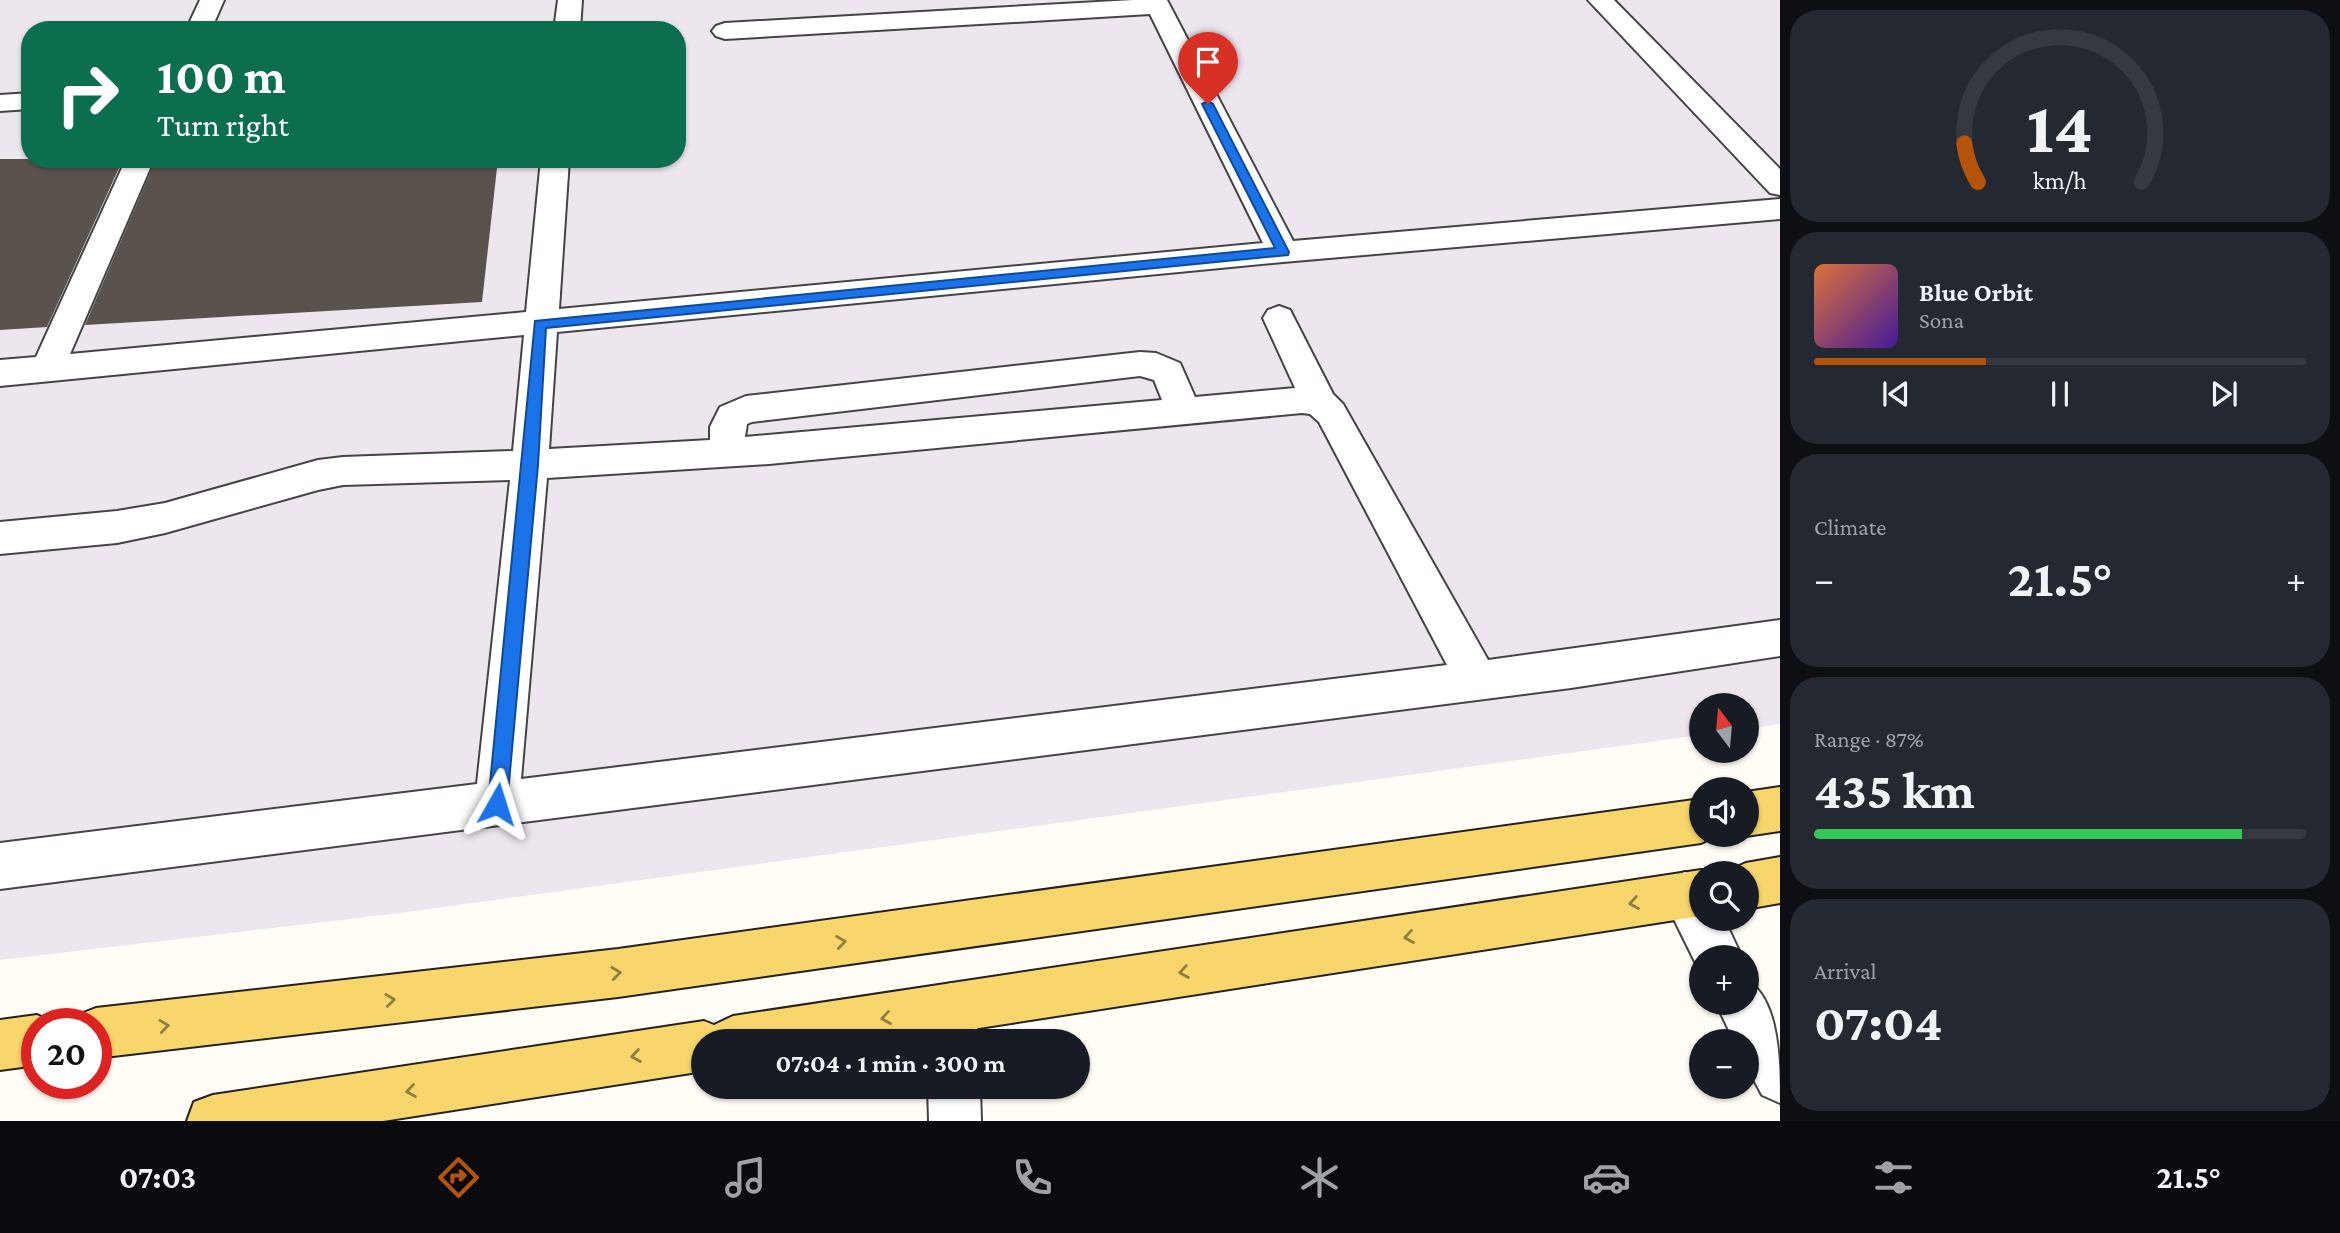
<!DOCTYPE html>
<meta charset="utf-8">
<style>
body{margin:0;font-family:"Crimson Pro",serif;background:#242831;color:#f1f3f6;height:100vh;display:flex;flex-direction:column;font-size:26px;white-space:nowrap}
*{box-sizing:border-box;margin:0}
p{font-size:23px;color:#9ea1a6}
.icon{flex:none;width:38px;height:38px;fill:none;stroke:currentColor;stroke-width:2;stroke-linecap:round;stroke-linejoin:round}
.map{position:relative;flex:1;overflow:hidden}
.drawer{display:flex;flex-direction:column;gap:10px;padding:10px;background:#0d0f14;width:560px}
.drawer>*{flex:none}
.guide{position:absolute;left:21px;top:21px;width:665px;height:147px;border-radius:28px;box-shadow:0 2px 5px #0004;background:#0b6e4f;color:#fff;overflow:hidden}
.needle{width:46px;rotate:344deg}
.buttons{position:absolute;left:1689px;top:693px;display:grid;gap:14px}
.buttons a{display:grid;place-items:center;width:70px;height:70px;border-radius:50%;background:#171b24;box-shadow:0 2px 5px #0004;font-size:35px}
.speed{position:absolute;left:21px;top:1008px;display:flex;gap:14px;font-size:35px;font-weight:700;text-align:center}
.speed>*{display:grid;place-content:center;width:91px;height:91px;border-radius:50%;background:#171b24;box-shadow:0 2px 5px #0004;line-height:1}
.speed .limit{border:10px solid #d22;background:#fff;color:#111}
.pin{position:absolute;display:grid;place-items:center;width:60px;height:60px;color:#fff;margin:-72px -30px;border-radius:50% 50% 50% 0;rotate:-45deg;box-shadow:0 0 7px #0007}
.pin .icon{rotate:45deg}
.me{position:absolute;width:77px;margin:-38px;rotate:6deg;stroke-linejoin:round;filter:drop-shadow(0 0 5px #0008)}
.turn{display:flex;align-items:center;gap:24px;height:147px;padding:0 21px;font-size:32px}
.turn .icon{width:91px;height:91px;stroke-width:2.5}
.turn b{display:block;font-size:49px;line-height:60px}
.big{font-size:52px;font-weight:700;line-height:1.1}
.drawer .card{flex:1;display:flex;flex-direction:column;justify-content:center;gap:10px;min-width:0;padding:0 24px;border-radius:28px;background:#242831}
.drawer .dial{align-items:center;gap:0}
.dial svg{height:182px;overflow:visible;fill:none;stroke:#363941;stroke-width:7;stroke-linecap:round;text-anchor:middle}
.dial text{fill:#f1f3f6;stroke:none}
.song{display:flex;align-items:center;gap:21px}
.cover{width:84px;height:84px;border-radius:10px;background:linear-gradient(135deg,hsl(20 70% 55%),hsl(260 70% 35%))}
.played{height:7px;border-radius:4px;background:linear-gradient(90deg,#b45309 35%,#363941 35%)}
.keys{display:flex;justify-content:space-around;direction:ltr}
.heat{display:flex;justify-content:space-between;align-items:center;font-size:38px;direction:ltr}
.charge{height:10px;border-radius:5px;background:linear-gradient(90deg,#34c759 87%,#363941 0)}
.trip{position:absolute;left:691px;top:1029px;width:399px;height:70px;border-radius:35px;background:#171b24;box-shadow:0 2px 5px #0004;font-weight:700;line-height:70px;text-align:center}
.menu{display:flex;height:112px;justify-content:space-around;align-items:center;background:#090b0e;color:#9ea1a6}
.menu .icon{width:49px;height:49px}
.menu .active{color:#b45309}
.menu b{font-size:32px;color:#f1f3f6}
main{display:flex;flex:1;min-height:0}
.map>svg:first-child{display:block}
.industrial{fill:#eee6ef;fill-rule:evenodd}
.building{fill:#5a524d}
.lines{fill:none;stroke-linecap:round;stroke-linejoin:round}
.minor-casing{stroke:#444;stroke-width:4}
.major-casing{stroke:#222;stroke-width:4}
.minor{fill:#fff;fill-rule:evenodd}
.major{fill:#f9d66b;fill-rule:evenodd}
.oneway{stroke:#917d42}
.route{fill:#1a73e8;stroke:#114b97;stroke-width:2}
</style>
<main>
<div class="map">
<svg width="1780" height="1121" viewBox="0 0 1780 1121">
<rect width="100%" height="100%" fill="#fffdf5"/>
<path class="industrial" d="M 0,0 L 1780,0 L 1780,724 L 1747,729 L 1746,705 L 1701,705 L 1701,735 L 400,913 L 0,960 ZM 30,30 L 677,30 L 677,159 L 30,159 Z"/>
<path class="building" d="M 0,159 L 123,159 L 47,327 L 0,330 Z
M 156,159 L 498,159 L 482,302 L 85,325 Z"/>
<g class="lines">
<g class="minor-casing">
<path id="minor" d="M 200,0 L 224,0 L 211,30 L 186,30 Z
M 558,0 L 582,0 L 580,30 L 554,30 Z
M 1133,0 L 1167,0 L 1293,241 L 1780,199 L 1780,219 L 1283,262 L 557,332 L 549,449 L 710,440 L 710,427 L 720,407 L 746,396 L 1140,352 L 1156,353 L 1180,363 L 1195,397 L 1295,388 L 1263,318 L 1268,310 L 1279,306 L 1290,310 L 1333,394 L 1343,404 L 1488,660 L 1780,620 L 1780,656 L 1571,688 L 0,889 L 0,843 L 477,784 L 510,480 L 343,485 L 318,490 L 165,533 L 117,543 L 0,554 L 0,522 L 117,511 L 165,503 L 318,460 L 343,457 L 513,451 L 524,335 L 0,386 L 0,360 L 36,357 L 126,159 L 154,159 L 70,354 L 526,312 L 541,159 L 569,159 L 559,309 L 1263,243 L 1150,14 L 725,39 L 716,36 L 712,31 L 716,26 L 725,23 ZM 1140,376 L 1154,380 L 1162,400 L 745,437 L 747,424 L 752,422 ZM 1302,413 L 1310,414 L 1319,422 L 1447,665 L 521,779 L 547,478 L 769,464 Z
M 1588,0 L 1614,0 L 1780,169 L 1780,195 L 1770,193 Z
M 30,93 L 30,109 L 0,111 L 0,95 Z
M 1685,872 L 1701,878 L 1701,919 L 1724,919 L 1742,957 L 1701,957 L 1701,974 L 1662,895 L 1668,878 Z
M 1746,980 C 1780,998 1780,1065 1780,1103 L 1762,1095 L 1746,1065 L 1746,1041 L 1734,1041 L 1716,1003 L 1746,1003 Z
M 951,983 L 969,990 L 976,1008 L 978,1041 L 928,1041 L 926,1008 L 933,990 Z
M 928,1087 L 980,1087 L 981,1121 L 929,1121 Z"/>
</g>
<g class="major-casing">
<path id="major" d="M 1780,787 L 1780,831 L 1746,836 L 1743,835 L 1746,835 L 1746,792 Z
M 1701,799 L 1701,835 L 1718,835 L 1701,843 L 618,997 L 96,1058 L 96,1024 L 75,1024 L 78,1015 L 96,1008 L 618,949 Z
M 1780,857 L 1780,903 L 1746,909 L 1746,873 L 1728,873 L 1730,870 L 1746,863 Z
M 1701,870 L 1710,873 L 1701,873 L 1701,916 L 895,1041 L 704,1041 L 704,1071 L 383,1121 L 187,1121 L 194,1102 L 213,1095 L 704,1021 L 714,1025 L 733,1016 Z
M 37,1015 L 56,1024 L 37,1024 L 37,1065 L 0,1070 L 0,1020 Z"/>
</g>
<use href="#minor" class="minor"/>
<use href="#major" class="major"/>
</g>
<defs><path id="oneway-chevron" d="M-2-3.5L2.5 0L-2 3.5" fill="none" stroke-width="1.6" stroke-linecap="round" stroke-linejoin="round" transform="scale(1.75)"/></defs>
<g class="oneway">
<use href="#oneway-chevron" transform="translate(1634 903) rotate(171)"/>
<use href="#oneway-chevron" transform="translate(1409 937) rotate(171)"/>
<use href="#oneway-chevron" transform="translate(841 942) rotate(-8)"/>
<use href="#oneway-chevron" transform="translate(1184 972) rotate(171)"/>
<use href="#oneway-chevron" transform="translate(616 973) rotate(-7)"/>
<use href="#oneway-chevron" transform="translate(390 1000) rotate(-7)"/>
<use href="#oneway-chevron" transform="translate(886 1018) rotate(171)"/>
<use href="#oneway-chevron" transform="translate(164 1026) rotate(-7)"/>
<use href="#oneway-chevron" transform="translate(636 1056) rotate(171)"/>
<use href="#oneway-chevron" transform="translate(411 1091) rotate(171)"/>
</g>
<path class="route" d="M 1208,101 L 1213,104 L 1289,252 L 1288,255 L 546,328 L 538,465 L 507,804 L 504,810 L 497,813 L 491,810 L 488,804 L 535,321 L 1275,248 L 1202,104 Z"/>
</svg>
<div class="buttons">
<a><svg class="needle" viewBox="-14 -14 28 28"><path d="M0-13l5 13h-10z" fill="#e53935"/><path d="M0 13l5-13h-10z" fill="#9ea1a6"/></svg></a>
<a><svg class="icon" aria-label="sound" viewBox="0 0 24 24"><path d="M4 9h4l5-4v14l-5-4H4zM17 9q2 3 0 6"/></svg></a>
<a><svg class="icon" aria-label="search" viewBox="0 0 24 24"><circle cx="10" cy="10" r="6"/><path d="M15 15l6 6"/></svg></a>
<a>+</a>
<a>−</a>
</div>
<div class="speed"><div class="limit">20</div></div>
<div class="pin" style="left:1208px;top:104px;background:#d93025"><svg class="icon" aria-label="arrive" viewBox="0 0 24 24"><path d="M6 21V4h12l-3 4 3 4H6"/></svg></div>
<svg class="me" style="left:497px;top:804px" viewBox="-20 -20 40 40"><path d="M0-17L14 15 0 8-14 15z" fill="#1a73e8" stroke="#fff" stroke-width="4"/></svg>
<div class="trip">07:04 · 1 min · 300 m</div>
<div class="guide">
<div class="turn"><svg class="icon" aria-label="right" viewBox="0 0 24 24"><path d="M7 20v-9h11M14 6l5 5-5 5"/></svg><div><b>100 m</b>Turn right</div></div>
</div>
</div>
<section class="drawer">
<div class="card dial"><svg viewBox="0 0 100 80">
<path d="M14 69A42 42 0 1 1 86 69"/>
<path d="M14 69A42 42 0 0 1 8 52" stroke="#b45309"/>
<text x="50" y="56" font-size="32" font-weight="700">14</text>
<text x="50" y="72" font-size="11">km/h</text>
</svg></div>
<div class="card">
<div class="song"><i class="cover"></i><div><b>Blue Orbit</b><p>Sona</p></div></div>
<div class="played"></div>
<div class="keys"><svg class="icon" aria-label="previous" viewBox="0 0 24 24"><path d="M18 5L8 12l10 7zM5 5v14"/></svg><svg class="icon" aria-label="pause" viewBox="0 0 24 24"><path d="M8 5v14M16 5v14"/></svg><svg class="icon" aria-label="next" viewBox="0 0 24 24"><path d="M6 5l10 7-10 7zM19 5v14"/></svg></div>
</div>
<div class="card"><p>Climate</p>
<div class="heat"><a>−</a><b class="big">21.5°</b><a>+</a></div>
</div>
<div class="card"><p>Range · 87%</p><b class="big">435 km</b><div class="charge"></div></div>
<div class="card"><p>Arrival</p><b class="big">07:04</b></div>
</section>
</main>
<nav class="menu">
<b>07:03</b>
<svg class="icon active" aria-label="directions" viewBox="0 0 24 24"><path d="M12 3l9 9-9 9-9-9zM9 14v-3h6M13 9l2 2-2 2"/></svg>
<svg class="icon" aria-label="music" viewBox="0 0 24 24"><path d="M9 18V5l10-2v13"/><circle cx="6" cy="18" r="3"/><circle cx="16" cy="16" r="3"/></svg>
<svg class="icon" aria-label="phone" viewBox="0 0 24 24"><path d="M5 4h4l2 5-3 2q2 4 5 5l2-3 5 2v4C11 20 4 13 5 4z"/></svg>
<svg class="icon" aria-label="climate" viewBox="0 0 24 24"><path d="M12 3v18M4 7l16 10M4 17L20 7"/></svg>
<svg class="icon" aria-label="car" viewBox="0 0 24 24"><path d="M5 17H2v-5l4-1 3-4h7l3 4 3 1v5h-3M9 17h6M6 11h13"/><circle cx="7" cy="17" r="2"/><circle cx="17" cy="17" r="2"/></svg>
<svg class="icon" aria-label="filters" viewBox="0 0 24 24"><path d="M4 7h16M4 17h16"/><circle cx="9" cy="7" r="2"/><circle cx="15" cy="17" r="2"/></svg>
<b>21.5°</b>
</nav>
